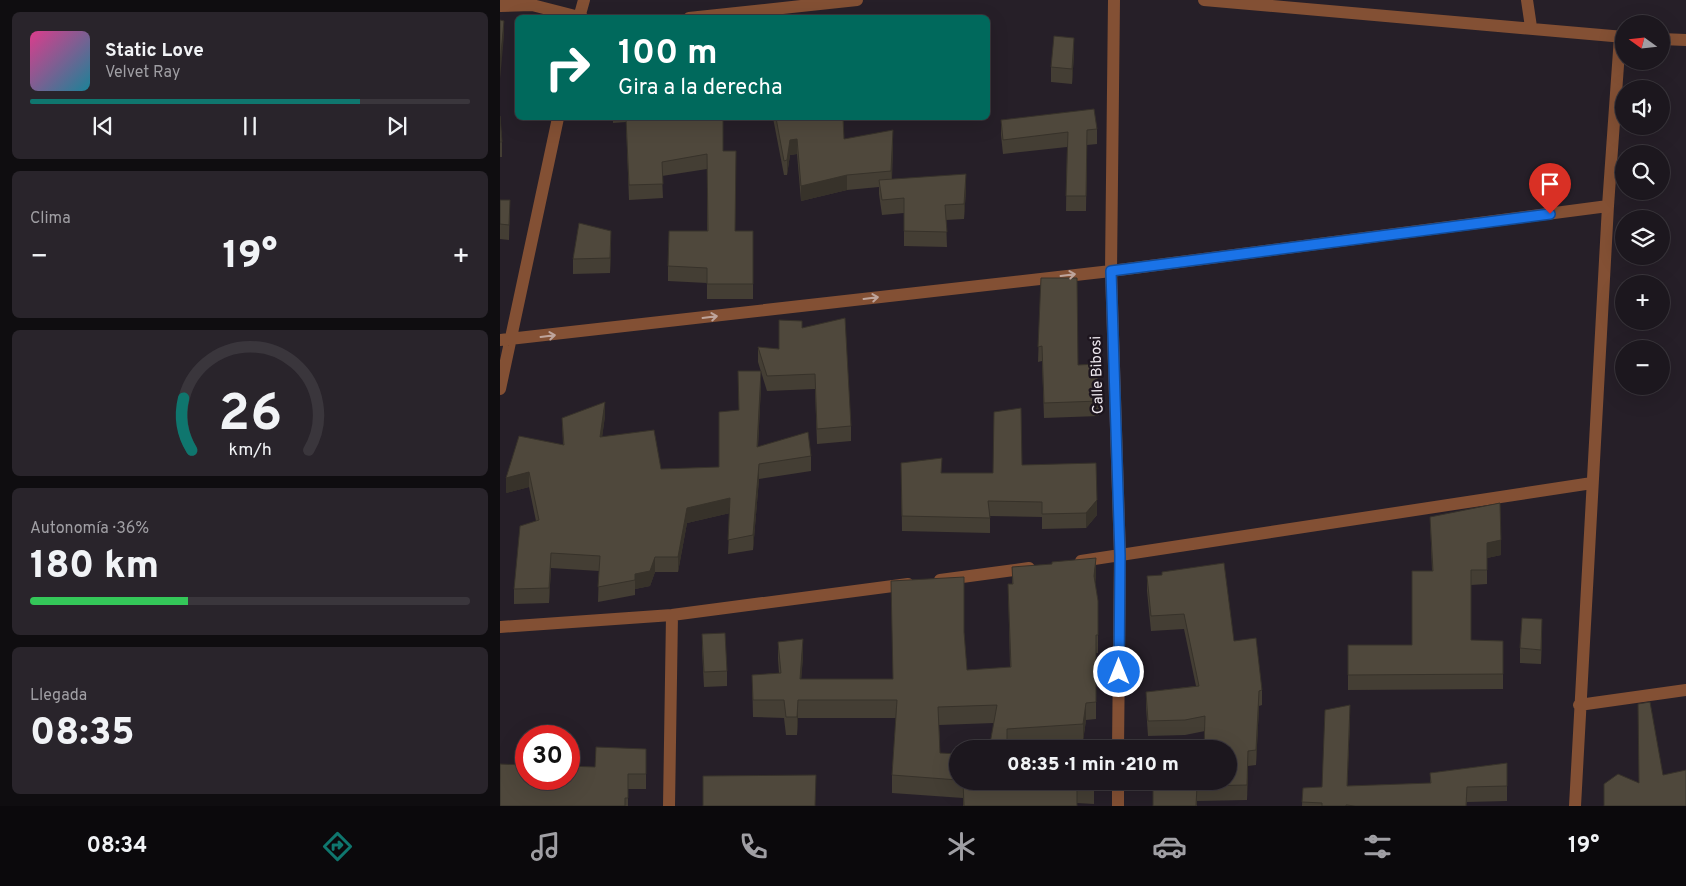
<!DOCTYPE html>
<html lang="es">
<meta charset="utf-8">
<style>
body{margin:0;font-family:Overpass,sans-serif;background:#29242b;color:#f1f3f6;height:100vh;display:flex;flex-direction:column;font-size:19px;white-space:nowrap}
*{box-sizing:border-box;margin:0}
p{font-size:16px;color:#a09fa4}
.icon{flex:none;width:28px;height:28px;fill:none;stroke:currentColor;stroke-width:2;stroke-linecap:round;stroke-linejoin:round}
.map{position:relative;flex:1;overflow:hidden}
.sheet{display:flex;flex-direction:column;gap:12px;padding:12px;background:#0f0d10;width:500px}
.sheet>*{flex:none}
.banner{position:absolute;left:15px;top:15px;width:475px;height:105px;border-radius:8px;box-shadow:0 5px 20px #0002,0 0 0 1px #3a363c;background:#00695c;color:#fff;overflow:hidden}
.needle{width:32px;rotate:285deg}
.tools{position:absolute;left:1115px;top:15px;display:grid;gap:10px}
.tools a{display:grid;place-items:center;width:55px;height:55px;border-radius:50%;background:#1c171e;box-shadow:0 5px 20px #0002,0 0 0 1px #3a363c;font-size:25px}
.speed{position:absolute;left:15px;top:725px;display:flex;gap:10px;font-size:25px;font-weight:700;text-align:center}
.speed>*{display:grid;place-content:center;width:65px;height:65px;border-radius:50%;background:#1c171e;box-shadow:0 5px 20px #0002,0 0 0 1px #3a363c;line-height:1}
.speed .limit{border:8px solid #d22;background:#fff;color:#111}
.pin{position:absolute;display:grid;place-items:center;width:42px;height:42px;color:#fff;margin:-51px -21px;border-radius:50% 50% 50% 0;rotate:-45deg;box-shadow:0 0 5px #0007}
.pin .icon{rotate:45deg}
.me{position:absolute;width:55px;margin:-28px;rotate:0deg;stroke-linejoin:round;filter:drop-shadow(0 0 4px #0008)}
.turn{display:flex;align-items:center;gap:18px;height:105px;padding:0 20px;font-size:22px}
.turn .icon{width:65px;height:65px;stroke-width:2.5}
.turn b{display:block;font-size:35px;line-height:42px}
.big{font-size:38px;font-weight:800;line-height:1.1}
.sheet .card{flex:1;display:flex;flex-direction:column;justify-content:center;gap:8px;min-width:0;padding:0 18px;border-radius:8px;background:#29242b}
.sheet .dial{align-items:center;gap:0}
.dial svg{height:130px;overflow:visible;fill:none;stroke:#3a363c;stroke-width:7;stroke-linecap:round;text-anchor:middle}
.dial text{fill:#f1f3f6;stroke:none}
.song{display:flex;align-items:center;gap:15px}
.cover{width:60px;height:60px;border-radius:8px;background:linear-gradient(135deg,hsl(330 70% 55%),hsl(190 70% 35%))}
.played{height:5px;border-radius:2px;background:linear-gradient(90deg,#0f766e 75%,#3a363c 75%)}
.keys{display:flex;justify-content:space-around;direction:ltr}
.heat{display:flex;justify-content:space-between;align-items:center;font-size:28px;direction:ltr}
.charge{height:8px;border-radius:4px;background:linear-gradient(90deg,#34c759 36%,#3a363c 0)}
.trip{position:absolute;left:449px;top:740px;width:288px;height:50px;border-radius:25px;background:#1c171e;box-shadow:0 5px 20px #0002,0 0 0 1px #3a363c;font-weight:800;line-height:50px;text-align:center}
.tabs{display:flex;height:80px;justify-content:space-around;align-items:center;background:#0b090c;color:#a09fa4}
.tabs .icon{width:35px;height:35px}
.tabs .current{color:#0f766e}
.tabs b{font-size:22px;color:#f1f3f6}
main{display:flex;flex:1;min-height:0}
.map>svg:first-child{display:block}
.lines{fill:none;stroke-linecap:round;stroke-linejoin:round}
.street{stroke:#835034;stroke-width:12}
.wall{fill:#443e34}
.shaded-wall{fill:#37322a}
.building{fill:#4f483c;stroke:#37322a}
.oneway{stroke:#bea49b}
.route-casing{stroke:#114b97;stroke-width:12}
.route{stroke:#1a73e8;stroke-width:9}
.labels{text-anchor:middle;dominant-baseline:central;stroke-width:5;stroke-linejoin:round;paint-order:stroke}
.street-label{font-size:15px;fill:#eee8ef;stroke:#1d151e}
</style>
<main>
<section class="sheet">
<div class="card">
<div class="song"><i class="cover"></i><div><b>Static Love</b><p>Velvet Ray</p></div></div>
<div class="played"></div>
<div class="keys"><svg class="icon" aria-label="previous" viewBox="0 0 24 24"><path d="M18 5L8 12l10 7zM5 5v14"/></svg><svg class="icon" aria-label="pause" viewBox="0 0 24 24"><path d="M8 5v14M16 5v14"/></svg><svg class="icon" aria-label="next" viewBox="0 0 24 24"><path d="M6 5l10 7-10 7zM19 5v14"/></svg></div>
</div>
<div class="card"><p>Clima</p>
<div class="heat"><a>−</a><b class="big">19°</b><a>+</a></div>
</div>
<div class="card dial"><svg viewBox="0 0 100 80">
<path d="M14 69A42 42 0 1 1 86 69"/>
<path d="M14 69A42 42 0 0 1 9 37" stroke="#0f766e"/>
<text x="50" y="56" font-size="32" font-weight="700">26</text>
<text x="50" y="72" font-size="11">km/h</text>
</svg></div>
<div class="card"><p>Autonomía · 36%</p><b class="big">180 km</b><div class="charge"></div></div>
<div class="card"><p>Llegada</p><b class="big">08:35</b></div>
</section>
<div class="map">
<svg width="1186" height="806" viewBox="0 0 1186 806">
<rect width="100%" height="100%" fill="#261f28"/>
<g class="lines">
<path class="street" d="M 614,0 L 611,271 L 620,556 L 618,749
M 704,0 L 1124,37
M 1027,0 L 1031,27
M 0,6 L 32,5 L 83,18
M 79,18 L 84,0
M 189,18 L 357,0
M 1161,39 L 1186,40
M 0,340 L 611,271 L 1108,206
M 0,389 L 58,118
M 581,561 L 1092,483
M 440,580 L 529,568
M 0,627 L 172,615 L 408,584
M 1079,705 L 1186,690
M 169,806 L 172,615
M 618,806 L 618,781
M 1075,806 L 1108,206 L 1120,37"/>
</g>
<path class="wall" d="M 574,53 L 572,84 L 551,82 L 551,67 Z
M 0,116 L 2,142 L 2,157 L 0,157 Z
M 113,118 L 223,118 L 223,151 L 235,231 L 253,231 L 253,299 L 207,299 L 207,283 L 168,281 L 168,266 L 207,231 L 207,169 L 162,176 L 163,198 L 129,200 L 126,122 L 113,123 Z
M 273,118 L 343,118 L 344,139 L 393,145 L 392,179 L 466,189 L 464,219 L 446,220 L 447,247 L 404,246 L 404,213 L 382,215 L 379,194 L 379,187 L 347,190 L 301,201 L 297,154 L 290,155 L 287,175 L 284,175 Z
M 501,120 L 597,129 L 597,144 L 587,145 L 586,211 L 566,211 L 567,147 L 503,154 L 501,135 Z
M 0,200 L 10,200 L 9,240 L 0,239 Z
M 111,246 L 110,273 L 73,274 L 73,259 Z
M 541,278 L 578,365 L 599,401 L 599,416 L 544,418 L 542,361 L 538,362 Z
M 302,328 L 351,426 L 351,441 L 317,444 L 315,389 L 267,391 L 258,362 L 258,347 L 279,349 Z
M 238,371 L 261,386 L 258,447 L 311,456 L 311,471 L 259,479 L 253,550 L 228,554 L 230,513 L 187,523 L 178,572 L 155,572 L 150,586 L 135,589 L 135,595 L 98,602 L 99,571 L 51,568 L 49,603 L 14,604 L 14,589 L 36,521 L 29,487 L 6,493 L 63,445 L 62,418 L 105,416 L 102,437 L 161,469 L 219,467 L 239,410 Z
M 401,463 L 442,473 L 493,473 L 522,465 L 597,515 L 586,528 L 542,529 L 542,517 L 490,516 L 490,533 L 402,531 Z
M 930,517 L 1001,555 L 987,558 L 987,584 L 971,585 L 971,640 L 1003,641 L 1003,689 L 848,690 L 848,645 L 912,645 L 932,571 Z
M 512,567 L 596,575 L 595,583 L 598,601 L 598,653 L 596,653 L 596,719 L 586,720 L 583,741 L 507,747 L 494,723 L 439,725 L 440,753 L 458,754 L 458,781 L 594,781 L 594,804 L 577,803 L 577,806 L 463,806 L 463,798 L 392,793 L 392,775 L 396,718 L 298,718 L 297,735 L 286,735 L 284,718 L 253,717 L 252,675 L 279,673 L 278,659 L 278,642 L 303,657 L 301,679 L 393,679 L 464,632 L 467,670 L 510,667 L 508,584 L 512,584 Z
M 647,576 L 734,641 L 762,690 L 762,705 L 759,706 L 756,765 L 748,766 L 747,800 L 697,801 L 697,806 L 653,806 L 653,781 L 728,781 L 705,731 L 685,735 L 648,736 L 646,707 L 646,692 L 696,686 L 684,629 L 651,631 L 647,591 Z
M 202,634 L 227,671 L 227,686 L 204,687 L 202,649 Z
M 1042,634 L 1041,664 L 1020,663 L 1020,648 Z
M 850,720 L 847,786 L 930,783 L 930,773 L 1007,763 L 1007,801 L 967,802 L 966,806 L 802,806 L 803,788 L 822,787 Z
M 146,764 L 146,789 L 128,789 L 128,806 L 0,806 L 95,767 Z"/>
<path class="shaded-wall" d="M 4,21 L 4,36 L 0,79 L 0,64 Z
M 574,38 L 574,53 L 572,84 L 572,69 Z
M 393,130 L 393,145 L 391,186 L 391,171 Z
M 297,139 L 297,154 L 290,155 L 287,175 L 287,160 L 290,140 Z
M 466,174 L 466,189 L 464,219 L 464,204 Z
M 347,175 L 347,190 L 301,201 L 301,186 Z
M 111,231 L 111,246 L 110,273 L 110,258 Z
M 261,371 L 261,386 L 257,462 L 257,447 Z
M 105,402 L 105,416 L 100,452 L 100,437 Z
M 259,464 L 259,479 L 253,550 L 253,535 Z
M 29,472 L 29,487 L 6,493 L 6,478 Z
M 230,498 L 230,513 L 187,523 L 178,572 L 178,557 L 187,508 Z
M 597,500 L 597,515 L 586,528 L 586,513 Z
M 1001,540 L 1001,555 L 987,558 L 987,584 L 987,543 Z
M 51,553 L 51,568 L 49,603 L 49,588 Z
M 155,557 L 155,572 L 150,586 L 135,589 L 135,595 L 135,574 Z
M 596,558 L 596,575 L 594,594 L 594,576 Z
M 1042,619 L 1042,634 L 1041,664 L 1041,650 Z
M 303,639 L 303,657 L 300,697 L 300,679 Z
M 759,691 L 759,706 L 756,765 L 756,750 Z
M 298,700 L 298,718 L 297,735 L 297,717 Z
M 586,703 L 586,720 L 583,741 L 583,724 Z
M 850,705 L 850,720 L 847,801 L 847,786 Z
M 748,751 L 748,766 L 747,800 L 747,785 Z"/>
<path class="building" d="M 0,20 L 4,21 L 0,64 Z
M 554,36 L 574,38 L 572,69 L 551,67 Z
M 594,109 L 597,129 L 587,130 L 586,196 L 566,196 L 568,132 L 503,140 L 501,120 Z
M 0,116 L 2,142 L 0,142 Z
M 126,118 L 223,118 L 223,151 L 236,151 L 235,231 L 253,231 L 253,284 L 207,284 L 207,268 L 168,266 L 169,231 L 208,231 L 207,154 L 162,162 L 163,184 L 129,185 Z
M 276,118 L 343,118 L 344,139 L 393,130 L 391,171 L 347,175 L 301,186 L 297,139 L 290,140 L 287,160 L 284,161 Z
M 466,174 L 464,204 L 445,205 L 447,232 L 404,231 L 404,198 L 382,200 L 379,180 Z
M 0,200 L 10,200 L 9,225 L 0,224 Z
M 79,223 L 111,231 L 110,258 L 73,259 Z
M 541,278 L 577,278 L 578,365 L 597,364 L 599,401 L 544,403 L 542,346 L 538,347 Z
M 345,318 L 351,426 L 317,429 L 315,374 L 267,376 L 258,347 L 279,349 L 279,320 L 302,321 L 302,328 Z
M 238,371 L 261,371 L 257,447 L 308,432 L 311,456 L 259,464 L 253,535 L 228,540 L 230,498 L 187,508 L 178,557 L 155,557 L 150,571 L 135,574 L 135,580 L 98,587 L 100,556 L 51,553 L 49,588 L 14,589 L 20,526 L 39,520 L 29,472 L 6,478 L 19,436 L 64,445 L 62,418 L 105,402 L 100,437 L 154,430 L 161,469 L 219,467 L 219,412 L 239,410 Z
M 521,408 L 522,465 L 596,463 L 597,500 L 586,513 L 542,514 L 542,502 L 488,501 L 490,518 L 402,516 L 401,463 L 442,458 L 441,473 L 493,473 L 494,412 Z
M 1000,503 L 1001,540 L 987,543 L 987,570 L 971,570 L 971,640 L 1003,641 L 1003,674 L 848,675 L 848,645 L 912,645 L 912,571 L 933,571 L 930,517 Z
M 596,558 L 594,576 L 598,601 L 598,635 L 596,635 L 596,702 L 586,703 L 583,724 L 507,729 L 507,749 L 489,749 L 497,705 L 438,707 L 440,753 L 458,754 L 458,780 L 392,775 L 397,700 L 298,700 L 297,717 L 286,717 L 284,700 L 253,700 L 252,675 L 281,673 L 278,642 L 303,639 L 300,679 L 393,679 L 391,581 L 464,577 L 464,632 L 467,670 L 511,667 L 508,584 L 513,584 L 512,567 L 552,564 L 552,562 Z
M 724,563 L 734,641 L 756,638 L 762,690 L 759,691 L 756,750 L 748,751 L 747,785 L 697,786 L 696,806 L 653,806 L 653,781 L 728,781 L 728,749 L 704,749 L 705,716 L 685,720 L 648,721 L 646,692 L 699,686 L 684,614 L 651,616 L 647,576 L 662,575 L 662,572 Z
M 1022,618 L 1042,619 L 1041,650 L 1020,648 Z
M 225,633 L 227,671 L 204,672 L 202,634 Z
M 1150,702 L 1163,775 L 1186,770 L 1186,806 L 1104,806 L 1104,784 L 1118,774 L 1139,783 L 1138,704 Z
M 850,705 L 847,786 L 931,783 L 930,773 L 1007,763 L 1007,786 L 967,787 L 966,806 L 855,806 L 846,805 L 846,806 L 822,806 L 822,803 L 802,802 L 803,788 L 822,787 L 825,710 Z
M 96,747 L 146,749 L 146,774 L 128,774 L 128,798 L 125,798 L 125,806 L 0,806 L 0,764 L 26,765 L 26,779 L 69,779 L 69,766 L 95,767 Z
M 316,775 L 315,806 L 203,806 L 203,776 Z
M 463,781 L 594,781 L 594,786 L 577,785 L 577,806 L 464,806 Z"/>
<defs><path id="oneway-shaft" d="M-6 0H5M1.5-3L5.5 0L1.5 3" fill="none" stroke-width="1.6" stroke-linecap="round" stroke-linejoin="round" transform="scale(1.25)"/></defs>
<g class="oneway">
<use href="#oneway-shaft" transform="translate(568 275) rotate(-7)"/>
<use href="#oneway-shaft" transform="translate(371 298) rotate(-7)"/>
<use href="#oneway-shaft" transform="translate(210 317) rotate(-7)"/>
<use href="#oneway-shaft" transform="translate(48 336) rotate(-7)"/>
</g>
<g class="lines">
<g class="route-casing">
<path id="route" d="M 619,672 L 620,556 L 611,271 L 1050,214"/>
</g>
<use href="#route" class="route"/>
</g>
<g class="labels">
<g class="street-label">
<text transform="translate(598 375) rotate(-92)">Calle Bibosi</text>
</g>
</g>
</svg>
<div class="tools">
<a><svg class="needle" viewBox="-14 -14 28 28"><path d="M0-13l5 13h-10z" fill="#e53935"/><path d="M0 13l5-13h-10z" fill="#a09fa4"/></svg></a>
<a><svg class="icon" aria-label="sound" viewBox="0 0 24 24"><path d="M4 9h4l5-4v14l-5-4H4zM17 9q2 3 0 6"/></svg></a>
<a><svg class="icon" aria-label="search" viewBox="0 0 24 24"><circle cx="10" cy="10" r="6"/><path d="M15 15l6 6"/></svg></a>
<a><svg class="icon" aria-label="layers" viewBox="0 0 24 24"><path d="M12 4l9 5-9 5-9-5zM3 14l9 5 9-5"/></svg></a>
<a>+</a>
<a>−</a>
</div>
<div class="speed"><div class="limit">30</div></div>
<div class="pin" style="left:1050px;top:214px;background:#d93025"><svg class="icon" aria-label="arrive" viewBox="0 0 24 24"><path d="M6 21V4h12l-3 4 3 4H6"/></svg></div>
<svg class="me" style="left:619px;top:672px" viewBox="-20 -20 40 40"><circle r="17" fill="#1a73e8" stroke="#fff" stroke-width="3"/><path d="M0-11L8 9 0 5-8 9z" fill="#fff"/></svg>
<div class="trip">08:35 · 1 min · 210 m</div>
<div class="banner">
<div class="turn"><svg class="icon" aria-label="right" viewBox="0 0 24 24"><path d="M7 20v-9h11M14 6l5 5-5 5"/></svg><div><b>100 m</b>Gira a la derecha</div></div>
</div>
</div>
</main>
<nav class="tabs">
<b>08:34</b>
<svg class="icon current" aria-label="directions" viewBox="0 0 24 24"><path d="M12 3l9 9-9 9-9-9zM9 14v-3h6M13 9l2 2-2 2"/></svg>
<svg class="icon" aria-label="music" viewBox="0 0 24 24"><path d="M9 18V5l10-2v13"/><circle cx="6" cy="18" r="3"/><circle cx="16" cy="16" r="3"/></svg>
<svg class="icon" aria-label="phone" viewBox="0 0 24 24"><path d="M5 4h4l2 5-3 2q2 4 5 5l2-3 5 2v4C11 20 4 13 5 4z"/></svg>
<svg class="icon" aria-label="climate" viewBox="0 0 24 24"><path d="M12 3v18M4 7l16 10M4 17L20 7"/></svg>
<svg class="icon" aria-label="car" viewBox="0 0 24 24"><path d="M5 17H2v-5l4-1 3-4h7l3 4 3 1v5h-3M9 17h6M6 11h13"/><circle cx="7" cy="17" r="2"/><circle cx="17" cy="17" r="2"/></svg>
<svg class="icon" aria-label="filters" viewBox="0 0 24 24"><path d="M4 7h16M4 17h16"/><circle cx="9" cy="7" r="2"/><circle cx="15" cy="17" r="2"/></svg>
<b>19°</b>
</nav>
